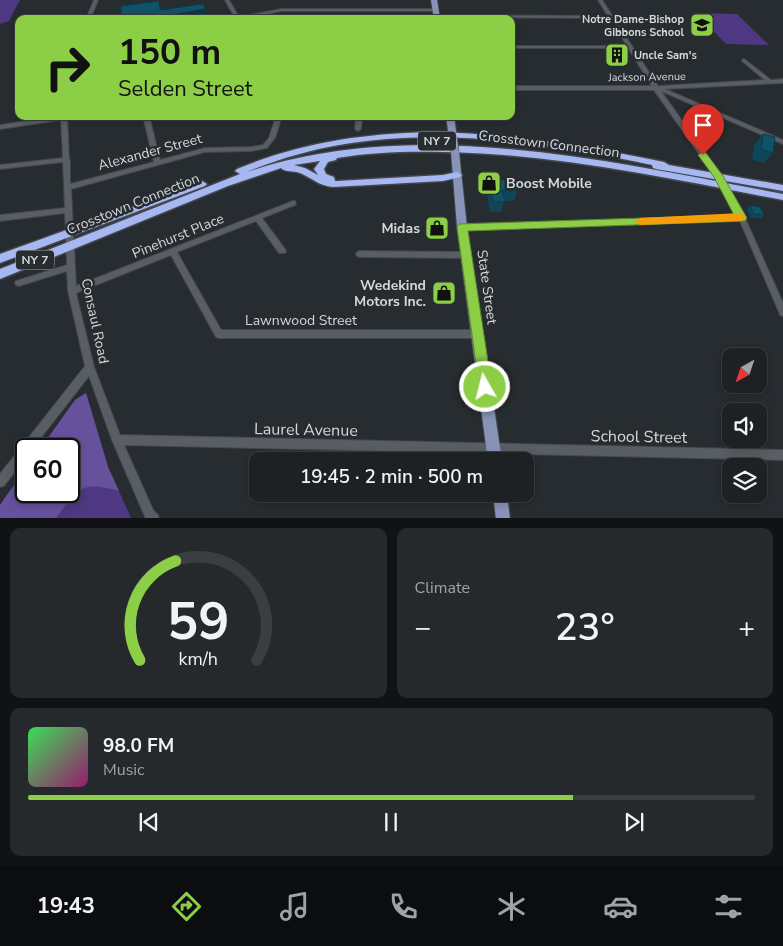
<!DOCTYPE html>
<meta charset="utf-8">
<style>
body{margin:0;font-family:"Nunito Sans",sans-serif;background:#25292c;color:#f1f3f6;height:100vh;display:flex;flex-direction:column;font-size:19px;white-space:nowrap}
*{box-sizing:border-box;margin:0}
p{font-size:16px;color:#a0a3a6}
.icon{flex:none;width:28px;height:28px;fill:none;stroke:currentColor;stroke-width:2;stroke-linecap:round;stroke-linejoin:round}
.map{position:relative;height:518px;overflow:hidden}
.drawer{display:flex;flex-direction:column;gap:10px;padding:10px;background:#101214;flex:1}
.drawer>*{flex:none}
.guide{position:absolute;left:15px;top:15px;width:500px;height:105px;border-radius:10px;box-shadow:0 2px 8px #0003,0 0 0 1px #3b3e41;background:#8cce45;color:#111;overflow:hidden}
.needle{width:32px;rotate:220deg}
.controls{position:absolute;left:722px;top:348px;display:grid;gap:10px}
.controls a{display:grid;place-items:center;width:45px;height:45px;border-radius:10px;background:#1d2124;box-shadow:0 2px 8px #0003,0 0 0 1px #3b3e41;font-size:25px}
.speed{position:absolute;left:15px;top:438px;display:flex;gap:10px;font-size:25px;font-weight:700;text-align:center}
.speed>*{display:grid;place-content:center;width:65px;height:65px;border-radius:50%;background:#1d2124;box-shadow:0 2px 8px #0003,0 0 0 1px #3b3e41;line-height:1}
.speed .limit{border:2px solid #111;border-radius:8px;background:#fff;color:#111}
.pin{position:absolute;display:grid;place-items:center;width:42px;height:42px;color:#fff;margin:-51px -21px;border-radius:50% 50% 50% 0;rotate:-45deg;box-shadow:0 0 5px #0007}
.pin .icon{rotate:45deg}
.me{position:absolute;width:55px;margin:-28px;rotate:352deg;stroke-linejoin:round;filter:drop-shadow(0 0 4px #0008)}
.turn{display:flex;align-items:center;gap:18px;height:105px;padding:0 20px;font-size:22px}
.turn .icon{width:65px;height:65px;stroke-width:2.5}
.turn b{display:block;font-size:35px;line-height:42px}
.big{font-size:38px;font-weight:600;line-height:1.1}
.drawer .widget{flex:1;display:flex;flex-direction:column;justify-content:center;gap:8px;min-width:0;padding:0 18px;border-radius:10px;background:#25292c}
.drawer .dial{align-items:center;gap:0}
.dial svg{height:130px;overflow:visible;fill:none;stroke:#3b3e41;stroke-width:7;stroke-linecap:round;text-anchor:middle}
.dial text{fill:#f1f3f6;stroke:none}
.song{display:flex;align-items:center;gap:15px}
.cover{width:60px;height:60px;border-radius:8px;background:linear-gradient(135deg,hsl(130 70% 55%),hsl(320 70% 35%))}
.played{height:5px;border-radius:2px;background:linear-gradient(90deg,#8cce45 75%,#3b3e41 75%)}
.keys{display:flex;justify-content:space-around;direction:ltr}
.heat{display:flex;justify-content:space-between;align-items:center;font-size:28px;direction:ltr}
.drawer .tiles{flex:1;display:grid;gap:10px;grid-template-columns:1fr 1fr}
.widget:last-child{grid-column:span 2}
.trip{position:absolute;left:249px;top:452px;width:285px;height:50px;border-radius:10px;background:#1d2124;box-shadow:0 2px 8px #0003,0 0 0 1px #3b3e41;font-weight:600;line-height:50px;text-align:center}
.menu{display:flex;height:80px;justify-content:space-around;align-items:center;background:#0c0d0e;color:#a0a3a6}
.menu .icon{width:35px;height:35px}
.menu .on{color:#8cce45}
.menu b{font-size:22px;color:#f1f3f6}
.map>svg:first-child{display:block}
.green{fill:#4e3881}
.forest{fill:#66519d}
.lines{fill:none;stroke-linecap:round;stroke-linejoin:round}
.minor-casing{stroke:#42474b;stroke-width:2}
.major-casing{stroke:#42474b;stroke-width:2}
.highway-casing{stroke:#42474b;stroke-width:3}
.minor{fill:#585e63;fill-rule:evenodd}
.major{fill:#8793b9;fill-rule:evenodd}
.highway{fill:#a6b7f2;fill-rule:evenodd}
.major-bridge-casing{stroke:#42474b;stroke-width:9;stroke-linecap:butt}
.major-bridge{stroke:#8793b9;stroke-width:8}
.wall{fill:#0e475a}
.shaded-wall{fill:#0b3a4a}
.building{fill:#105369;stroke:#0b3a4a}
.route{fill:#8cce45;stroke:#5b862d}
.slow{fill:#f59e0b}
.labels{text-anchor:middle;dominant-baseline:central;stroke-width:5;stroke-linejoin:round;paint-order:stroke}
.far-poi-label{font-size:11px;font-weight:bold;fill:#d5d8db;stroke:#272c30;text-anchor:end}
.far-street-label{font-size:11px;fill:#d5d8db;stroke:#272c30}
.shield{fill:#272c30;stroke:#a1a4a8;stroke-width:1}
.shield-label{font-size:12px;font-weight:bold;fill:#d5d8db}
.street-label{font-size:14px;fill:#d5d8db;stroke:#272c30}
.poi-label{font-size:14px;font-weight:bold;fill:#d5d8db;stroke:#272c30;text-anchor:end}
.near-street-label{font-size:16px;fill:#d5d8db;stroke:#272c30}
</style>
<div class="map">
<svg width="783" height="519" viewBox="0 0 783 519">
<rect width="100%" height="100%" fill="#272c30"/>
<path class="green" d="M 0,0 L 20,0 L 9,21 L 0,24 Z
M 696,13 L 737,14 L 769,45 L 726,44 Z
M 86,393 L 108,467 L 131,518 L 0,519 L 0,505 L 26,468 L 26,491 L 69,491 L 69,449 L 40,449 L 75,400 Z"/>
<path class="forest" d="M 86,393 L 108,467 L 119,491 C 80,480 78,489 56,518 L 0,518 L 0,505 L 26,468 L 26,491 L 69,491 L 69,449 L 40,449 L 75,400 Z"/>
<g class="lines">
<g class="minor-casing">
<path id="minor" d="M 94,0 L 98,0 L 90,19 L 86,19 Z
M 225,0 L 229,0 L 239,17 L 281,9 L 436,9 L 438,10 L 436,11 L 281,11 L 243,19 L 233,19 L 235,18 Z
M 598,0 L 602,0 L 658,86 L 765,80 L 742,61 L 742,60 L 744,59 L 771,80 L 783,79 L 783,83 L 665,89 L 783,140 L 783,144 L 661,91 L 720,174 L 744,216 L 783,303 L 783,316 L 780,315 L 779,312 L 740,221 L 460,229 L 458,227 L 462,224 L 737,216 L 715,177 L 654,90 L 511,90 L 511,86 L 652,86 L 628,48 L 511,48 L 511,46 L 627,46 L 610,18 L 437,17 L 435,16 L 437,15 L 608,16 Z
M 61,116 L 67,116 L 69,159 L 70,160 L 70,184 L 154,162 L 143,116 L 149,116 L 160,160 L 205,148 L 251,147 L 263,145 L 269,138 L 276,116 L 282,116 L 275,138 L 267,148 L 251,151 L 205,152 L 71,189 L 76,286 L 293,201 L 295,201 L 296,203 L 295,205 L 262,218 L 285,249 L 286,251 L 285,253 L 279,253 L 256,221 L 177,252 L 221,330 L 477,330 L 480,331 L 481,334 L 480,337 L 477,338 L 219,338 L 216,337 L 171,255 L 76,293 L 94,367 L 120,435 L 783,450 L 783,460 L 124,445 L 153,510 L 158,515 L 159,519 L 146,519 L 112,440 L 89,376 L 32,449 L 26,449 L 26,457 L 4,486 L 0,487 L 0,474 L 85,366 L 68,291 L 67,271 L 19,286 L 16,285 L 15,283 L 16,281 L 67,265 L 65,213 L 0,221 L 0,215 L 65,208 L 63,162 L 0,169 L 0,165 L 63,158 L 61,120 L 0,129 L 0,125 Z
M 356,116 L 362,116 L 361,129 L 358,131 L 355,129 Z
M 360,251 L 467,252 L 470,253 L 471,255 L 470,257 L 467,258 L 360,257 L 357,256 L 356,254 L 357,252 Z"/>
</g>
<g class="major-casing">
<path id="major" d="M 431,0 L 437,0 L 440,19 L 434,19 Z
M 446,116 L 454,116 L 457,138 L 456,140 L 450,140 L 449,138 Z
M 455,149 L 459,152 L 467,227 L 502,461 L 488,461 L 457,227 L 451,152 Z
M 493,494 L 507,494 L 510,519 L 496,519 Z"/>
</g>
<g class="highway-casing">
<path id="highway" d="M 428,132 C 508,133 585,146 664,162 L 669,165 L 783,185 L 783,191 L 656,169 L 653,168 L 652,165 C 518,137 377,117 247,172 C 415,115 614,162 783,194 L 783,200 C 671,179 558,154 444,152 C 408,151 372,152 337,158 L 336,160 L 328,162 L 324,169 L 326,174 L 334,177 L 335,181 L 337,181 L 443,175 L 457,172 L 462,175 L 460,177 L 443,181 L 333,187 C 319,186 312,178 300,173 C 293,170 286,173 281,168 L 228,186 L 0,279 L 0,269 L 240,174 L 235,171 L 237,169 C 300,143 359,134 428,132 ZM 320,161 L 314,169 L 318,175 L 305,168 L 294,165 Z
M 202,181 L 207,184 L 205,186 L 0,263 L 0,254 Z"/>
</g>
<use href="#minor" class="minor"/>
<use href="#major" class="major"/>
<use href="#highway" class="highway"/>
<g class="major-bridge-casing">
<path id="major-bridge" d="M 453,138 L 455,152"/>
</g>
<use href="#major-bridge" class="major-bridge"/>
</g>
<path class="wall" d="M 763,134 L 773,153 L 764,163 L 752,160 L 754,145 Z
M 488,180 L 517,190 L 514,201 L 504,201 L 501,212 L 490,212 L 486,191 Z
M 750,205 L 764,215 L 761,219 L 750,217 L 747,209 Z"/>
<path class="shaded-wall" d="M 159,1 L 162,11 L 205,9 L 208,19 L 151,19 Z"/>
<path class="building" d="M 159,1 L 160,10 L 203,4 L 205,9 L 151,19 L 93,19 L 93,18 L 121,16 L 121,6 Z
M 763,134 L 775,137 L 773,153 L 761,149 Z
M 488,180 L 514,180 L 517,190 L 502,190 L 505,202 L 493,202 Z
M 750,205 L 760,207 L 764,215 L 754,214 Z"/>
<path class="route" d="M 703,152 L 706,153 L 723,176 L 747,218 L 745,221 L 468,231 L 492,387 L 490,392 L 485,394 L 480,392 L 457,227 L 459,224 L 734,215 L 714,177 L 698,155 Z"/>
<path class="slow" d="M 741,213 L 746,217 L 741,221 L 640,225 L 635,222 L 640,218 Z"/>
<defs>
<g id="school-square" transform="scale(1.25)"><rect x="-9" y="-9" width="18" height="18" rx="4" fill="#8cce45" stroke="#272c30"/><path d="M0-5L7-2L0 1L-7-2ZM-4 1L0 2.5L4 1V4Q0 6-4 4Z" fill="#111"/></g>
<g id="building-square" transform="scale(1.25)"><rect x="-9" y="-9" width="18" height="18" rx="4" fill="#8cce45" stroke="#272c30"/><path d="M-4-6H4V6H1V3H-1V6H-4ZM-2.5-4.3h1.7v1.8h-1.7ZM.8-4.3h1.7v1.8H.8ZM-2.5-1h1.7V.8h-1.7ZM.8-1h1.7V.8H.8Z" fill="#111"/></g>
<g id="shop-square" transform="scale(1.25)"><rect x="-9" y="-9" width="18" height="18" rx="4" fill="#8cce45" stroke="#272c30"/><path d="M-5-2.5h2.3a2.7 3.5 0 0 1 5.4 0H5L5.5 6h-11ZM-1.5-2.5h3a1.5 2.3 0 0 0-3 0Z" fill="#111"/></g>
</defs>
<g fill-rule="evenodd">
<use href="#school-square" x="702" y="25"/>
<use href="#building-square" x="617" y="55"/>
<use href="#shop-square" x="489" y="183"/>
<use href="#shop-square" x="437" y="228"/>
<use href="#shop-square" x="444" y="293"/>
</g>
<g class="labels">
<g class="far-poi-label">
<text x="684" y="19">Notre Dame-Bishop<tspan x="684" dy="13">Gibbons School</tspan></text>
<text x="634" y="55" text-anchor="start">Uncle Sam's</text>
</g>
<g class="far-street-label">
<text transform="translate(647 77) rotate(-1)">Jackson Avenue</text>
</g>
<g class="shield">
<rect x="418" y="131.5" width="38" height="19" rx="4"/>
<rect x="16" y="250.5" width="38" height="19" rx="4"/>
</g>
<g class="shield-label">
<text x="437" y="141">NY 7</text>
<text x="35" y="260">NY 7</text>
</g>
<g class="street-label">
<text transform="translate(549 144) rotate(7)">Crosstown Connection</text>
<text transform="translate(150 152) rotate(-15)">Alexander Street</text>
<text transform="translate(133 204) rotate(-22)">Crosstown Connection</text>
<text transform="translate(178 236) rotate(-22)">Pinehurst Place</text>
<text transform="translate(487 287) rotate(82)">State Street</text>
<text x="301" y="320">Lawnwood Street</text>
<text transform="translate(95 321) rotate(78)">Consaul Road</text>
</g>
<g class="poi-label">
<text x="506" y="183" text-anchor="start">Boost Mobile</text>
<text x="420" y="228">Midas</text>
<text x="426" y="285">Wedekind<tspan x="426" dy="16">Motors Inc.</tspan></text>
</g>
<g class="near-street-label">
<text transform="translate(306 430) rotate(1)">Laurel Avenue</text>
<text transform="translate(639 437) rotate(1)">School Street</text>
</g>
</g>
</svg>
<div class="controls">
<a><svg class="needle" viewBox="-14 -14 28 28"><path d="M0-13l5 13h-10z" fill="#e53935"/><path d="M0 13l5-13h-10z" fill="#a0a3a6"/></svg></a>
<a><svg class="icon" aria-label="sound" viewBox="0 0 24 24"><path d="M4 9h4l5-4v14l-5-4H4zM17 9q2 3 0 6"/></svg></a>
<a><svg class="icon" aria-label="layers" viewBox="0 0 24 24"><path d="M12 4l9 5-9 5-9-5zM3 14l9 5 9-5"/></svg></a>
</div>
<div class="speed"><div class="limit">60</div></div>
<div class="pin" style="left:703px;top:155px;background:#d93025"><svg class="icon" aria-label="arrive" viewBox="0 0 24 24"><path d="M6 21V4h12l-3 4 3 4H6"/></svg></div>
<svg class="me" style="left:485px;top:387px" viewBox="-20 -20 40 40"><circle r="17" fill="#8cce45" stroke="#fff" stroke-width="3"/><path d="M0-11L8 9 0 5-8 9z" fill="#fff"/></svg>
<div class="trip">19:45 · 2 min · 500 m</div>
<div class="guide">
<div class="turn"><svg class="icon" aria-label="right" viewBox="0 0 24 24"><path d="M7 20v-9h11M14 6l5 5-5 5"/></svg><div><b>150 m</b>Selden Street</div></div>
</div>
</div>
<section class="drawer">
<div class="tiles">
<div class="widget dial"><svg viewBox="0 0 100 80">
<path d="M14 69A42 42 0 1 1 86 69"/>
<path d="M14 69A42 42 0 0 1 36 8" stroke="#8cce45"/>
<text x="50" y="56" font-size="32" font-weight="700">59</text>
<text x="50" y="72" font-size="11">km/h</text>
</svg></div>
<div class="widget"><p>Climate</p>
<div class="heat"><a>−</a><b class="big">23°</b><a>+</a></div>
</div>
<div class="widget">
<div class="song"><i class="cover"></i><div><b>98.0 FM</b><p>Music</p></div></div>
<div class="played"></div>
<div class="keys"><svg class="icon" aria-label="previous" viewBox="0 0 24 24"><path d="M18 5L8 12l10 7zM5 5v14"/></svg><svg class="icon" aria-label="pause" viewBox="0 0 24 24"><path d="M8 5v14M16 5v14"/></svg><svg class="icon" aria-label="next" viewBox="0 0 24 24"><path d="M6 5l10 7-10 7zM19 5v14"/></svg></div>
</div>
</div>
</section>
<nav class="menu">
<b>19:43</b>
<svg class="icon on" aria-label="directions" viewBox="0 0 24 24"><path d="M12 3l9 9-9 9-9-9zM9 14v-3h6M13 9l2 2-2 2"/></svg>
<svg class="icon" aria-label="music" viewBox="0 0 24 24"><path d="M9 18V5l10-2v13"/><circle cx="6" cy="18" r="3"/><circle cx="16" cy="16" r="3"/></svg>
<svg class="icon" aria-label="phone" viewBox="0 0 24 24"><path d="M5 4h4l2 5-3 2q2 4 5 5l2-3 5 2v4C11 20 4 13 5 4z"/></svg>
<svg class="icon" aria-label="climate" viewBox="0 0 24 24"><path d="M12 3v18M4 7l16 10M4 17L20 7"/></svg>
<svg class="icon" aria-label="car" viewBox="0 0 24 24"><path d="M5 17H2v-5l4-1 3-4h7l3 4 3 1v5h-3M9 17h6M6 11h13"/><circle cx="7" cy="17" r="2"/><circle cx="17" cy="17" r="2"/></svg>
<svg class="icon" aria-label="filters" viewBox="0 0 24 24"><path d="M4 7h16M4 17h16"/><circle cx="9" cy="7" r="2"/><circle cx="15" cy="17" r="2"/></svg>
</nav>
